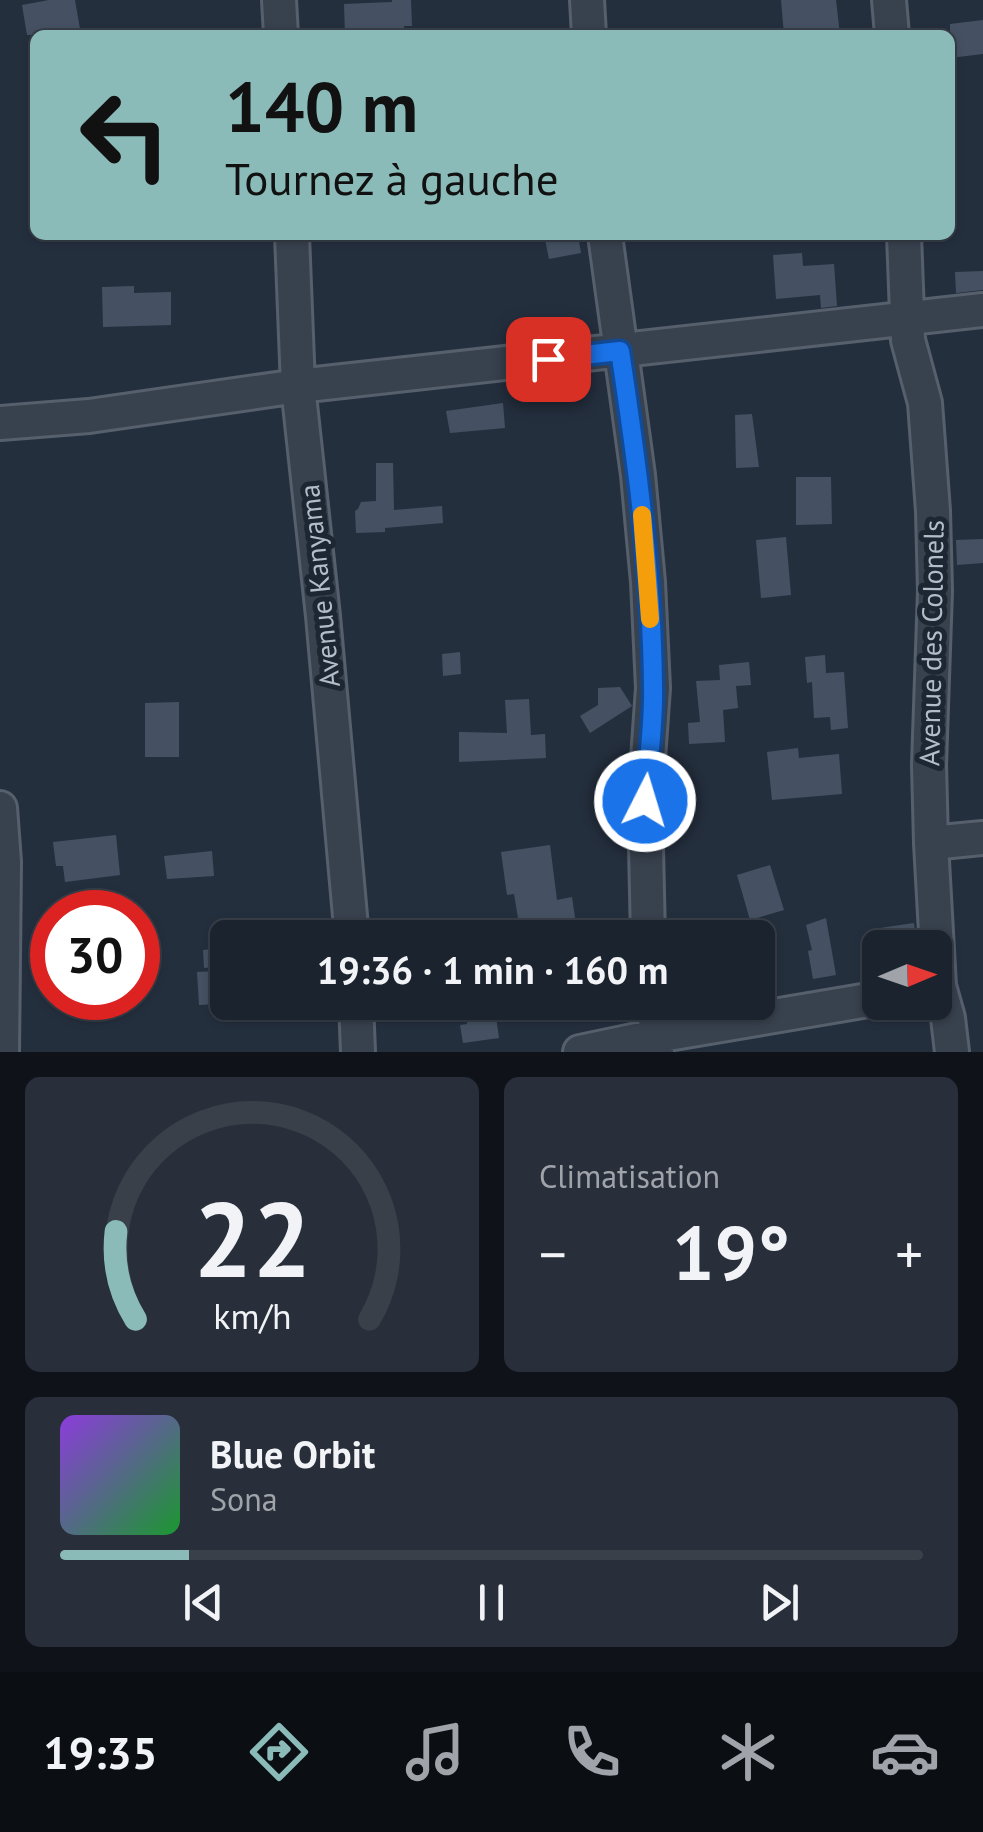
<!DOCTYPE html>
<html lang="fr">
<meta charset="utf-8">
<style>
body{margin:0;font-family:"PT Sans",sans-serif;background:#282f3a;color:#f1f3f6;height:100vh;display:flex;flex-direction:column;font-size:38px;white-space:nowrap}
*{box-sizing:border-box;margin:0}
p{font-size:32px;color:#a0a4aa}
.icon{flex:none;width:55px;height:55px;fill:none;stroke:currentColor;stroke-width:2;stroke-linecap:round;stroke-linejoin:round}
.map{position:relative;height:1052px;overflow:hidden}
.details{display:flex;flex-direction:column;gap:25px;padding:25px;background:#0f1319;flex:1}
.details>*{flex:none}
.guide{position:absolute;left:30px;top:30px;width:925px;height:210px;border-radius:15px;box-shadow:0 2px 8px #0004,0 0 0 2px #39404a;background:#8bbbb9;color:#111;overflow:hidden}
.needle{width:65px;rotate:88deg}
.buttons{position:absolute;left:862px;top:930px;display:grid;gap:20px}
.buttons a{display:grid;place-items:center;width:90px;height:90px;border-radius:15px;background:#1b232e;box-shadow:0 2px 8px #0004,0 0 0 2px #39404a;font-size:50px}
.speed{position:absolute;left:30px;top:890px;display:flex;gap:20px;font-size:50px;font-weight:700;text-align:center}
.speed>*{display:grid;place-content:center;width:130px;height:130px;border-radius:50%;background:#1b232e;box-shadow:0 2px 8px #0004,0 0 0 2px #39404a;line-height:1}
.speed .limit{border:15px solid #d22;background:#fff;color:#111}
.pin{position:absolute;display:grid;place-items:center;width:85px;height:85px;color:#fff;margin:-42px;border-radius:20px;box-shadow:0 5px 15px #0006}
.me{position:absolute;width:110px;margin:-55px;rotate:5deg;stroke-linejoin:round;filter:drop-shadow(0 0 8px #0008)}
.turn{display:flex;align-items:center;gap:35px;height:210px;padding:0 30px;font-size:45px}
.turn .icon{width:130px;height:130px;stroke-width:2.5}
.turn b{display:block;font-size:70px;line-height:85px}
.big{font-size:75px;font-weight:700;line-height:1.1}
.details .card{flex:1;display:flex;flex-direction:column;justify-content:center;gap:15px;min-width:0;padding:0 35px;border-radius:15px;background:#282f3a}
.details .dial{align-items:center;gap:0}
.dial svg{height:260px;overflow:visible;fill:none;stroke:#39404a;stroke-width:7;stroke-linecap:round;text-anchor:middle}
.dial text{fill:#f1f3f6;stroke:none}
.song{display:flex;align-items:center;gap:30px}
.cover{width:120px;height:120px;border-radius:15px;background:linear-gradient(135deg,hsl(270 70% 55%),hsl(130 70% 35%))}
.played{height:10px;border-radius:5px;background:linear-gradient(90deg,#8bbbb9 15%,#39404a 15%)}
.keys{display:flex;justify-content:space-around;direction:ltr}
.heat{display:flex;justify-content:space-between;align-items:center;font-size:55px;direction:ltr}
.details .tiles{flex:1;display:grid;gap:25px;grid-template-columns:1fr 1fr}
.card:last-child{grid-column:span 2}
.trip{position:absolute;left:210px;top:920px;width:565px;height:100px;border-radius:15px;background:#1b232e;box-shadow:0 2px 8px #0004,0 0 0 2px #39404a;font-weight:700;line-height:100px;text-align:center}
.tab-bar{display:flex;height:160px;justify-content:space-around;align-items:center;background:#0b0e12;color:#a0a4aa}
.tab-bar .icon{width:70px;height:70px}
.tab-bar .current{color:#8bbbb9}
.tab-bar b{font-size:45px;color:#f1f3f6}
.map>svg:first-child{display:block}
.building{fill:#455162}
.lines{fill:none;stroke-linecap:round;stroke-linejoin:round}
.minor-casing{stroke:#565f6c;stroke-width:38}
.minor{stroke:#38414e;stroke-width:32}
.route-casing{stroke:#114b97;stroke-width:25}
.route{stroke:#1a73e8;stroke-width:18}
.slow{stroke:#f59e0b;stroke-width:18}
.labels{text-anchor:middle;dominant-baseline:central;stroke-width:10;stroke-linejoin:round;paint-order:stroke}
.street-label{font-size:28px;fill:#b4bcc9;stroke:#1d2633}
</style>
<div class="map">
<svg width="983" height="1052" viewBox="0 0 983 1052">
<rect width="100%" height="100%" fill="#242f3e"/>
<path class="building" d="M 49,0 L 75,0 L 81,35 L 27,35 L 22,5 Z
M 392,0 L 411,0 L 412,26 L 404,26 L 405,35 L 345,35 L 344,4 L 392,2 Z
M 781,0 L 836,0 L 840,35 L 784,35 Z
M 983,20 L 983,54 L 950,58 L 950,24 Z
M 544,235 L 578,235 L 581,253 L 549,259 Z
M 802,253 L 803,266 L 834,264 L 837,306 L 821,308 L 820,295 L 776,299 L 773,255 Z
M 983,271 L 983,290 L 956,293 L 955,272 Z
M 134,286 L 134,293 L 171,292 L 171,325 L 103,327 L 102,287 Z
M 503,403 L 505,428 L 450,433 L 446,411 Z
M 752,414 L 759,467 L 736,468 L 735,415 Z
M 376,463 L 393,463 L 394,510 L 442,506 L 443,523 L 385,528 L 385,532 L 356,533 L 355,511 L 358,509 L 361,502 L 376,501 Z
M 796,477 L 831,477 L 832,524 L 796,525 Z
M 786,537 L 791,595 L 761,598 L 756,540 Z
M 983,539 L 983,563 L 957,565 L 956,540 Z
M 460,652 L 461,674 L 443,676 L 442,654 Z
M 825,655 L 826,673 L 844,672 L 848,728 L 831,730 L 830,717 L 814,718 L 812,682 L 807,683 L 805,657 Z
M 749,662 L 751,685 L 736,686 L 738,708 L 723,710 L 725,742 L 689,744 L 688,723 L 700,722 L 696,681 L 720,680 L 719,665 Z
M 620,687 L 632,706 L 590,733 L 580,716 L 598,705 L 598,688 Z
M 529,699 L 531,735 L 545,734 L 546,758 L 459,762 L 459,732 L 507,733 L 505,700 Z
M 179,702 L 179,757 L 145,757 L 145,703 Z
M 798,748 L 799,758 L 839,754 L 842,794 L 772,800 L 767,752 Z
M 116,835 L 120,875 L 65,882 L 63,866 L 56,866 L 53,842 Z
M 550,845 L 557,900 L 572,897 L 578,938 L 543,938 L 541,921 L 519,924 L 514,894 L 507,895 L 501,852 Z
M 212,851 L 214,876 L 167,879 L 164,856 Z
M 770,865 L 784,910 L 750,920 L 737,875 Z
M 826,918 L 836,975 L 813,979 L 808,951 L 812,950 L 806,925 Z
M 914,923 L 917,948 L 876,948 L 873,929 Z
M 228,947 L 228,966 L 204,968 L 203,950 Z
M 216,971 L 217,1004 L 199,1005 L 197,972 Z
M 464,1002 L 494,1002 L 499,1038 L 463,1043 L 460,1025 L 467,1024 Z"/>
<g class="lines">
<g class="minor-casing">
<path id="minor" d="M 279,0 L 281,35
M 587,0 L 589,35
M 889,0 L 892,35
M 292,235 L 298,386 L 323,616 L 352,938
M 605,235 L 638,475 L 648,582 L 653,688 L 645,801 L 648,938
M 904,235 L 908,340 L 925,403 L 933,511 L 935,591 L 929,765 L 931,843 L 939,986 L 948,1018 L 952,1052
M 0,423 L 89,416 L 298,386 L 983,310
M 0,808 L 4,862 L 2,1052
M 931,843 L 983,838
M 356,1002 L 358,1052
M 654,1002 L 657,1052
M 580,1052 L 656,1036 L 880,998"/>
</g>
<use href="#minor" class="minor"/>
</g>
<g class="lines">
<g class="route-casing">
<path id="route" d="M 548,359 L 620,351 C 637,462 652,574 653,687 C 654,725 648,763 645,801"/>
</g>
<use href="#route" class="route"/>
<path class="slow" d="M 642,515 L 650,619"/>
</g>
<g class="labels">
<g class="street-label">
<text transform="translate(319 586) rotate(-96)">Avenue Kanyama</text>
<text transform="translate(931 643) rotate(-89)">Avenue des Colonels</text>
</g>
</g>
</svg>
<div class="buttons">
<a><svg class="needle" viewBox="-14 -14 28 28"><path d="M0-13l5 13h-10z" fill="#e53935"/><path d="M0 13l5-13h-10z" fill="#a0a4aa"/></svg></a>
</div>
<div class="speed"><div class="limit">30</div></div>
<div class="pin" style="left:548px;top:359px;background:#d93025"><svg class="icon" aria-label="arrive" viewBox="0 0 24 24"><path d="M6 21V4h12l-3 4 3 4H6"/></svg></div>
<svg class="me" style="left:645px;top:801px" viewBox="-20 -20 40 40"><circle r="17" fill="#1a73e8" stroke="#fff" stroke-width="3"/><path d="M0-11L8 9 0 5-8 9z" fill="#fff"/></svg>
<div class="trip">19:36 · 1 min · 160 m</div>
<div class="guide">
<div class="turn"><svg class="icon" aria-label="left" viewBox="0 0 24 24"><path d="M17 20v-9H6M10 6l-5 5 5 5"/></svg><div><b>140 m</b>Tournez à gauche</div></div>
</div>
</div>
<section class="details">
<div class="tiles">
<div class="card dial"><svg viewBox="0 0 100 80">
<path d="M14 69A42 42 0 1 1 86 69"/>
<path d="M14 69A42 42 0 0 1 8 42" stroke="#8bbbb9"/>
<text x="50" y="56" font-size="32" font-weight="700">22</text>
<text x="50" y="72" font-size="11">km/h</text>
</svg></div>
<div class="card"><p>Climatisation</p>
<div class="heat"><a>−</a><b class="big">19°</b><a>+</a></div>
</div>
<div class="card">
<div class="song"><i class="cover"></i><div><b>Blue Orbit</b><p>Sona</p></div></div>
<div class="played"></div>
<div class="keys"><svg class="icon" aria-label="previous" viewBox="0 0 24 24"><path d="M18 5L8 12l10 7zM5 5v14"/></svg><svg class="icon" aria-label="pause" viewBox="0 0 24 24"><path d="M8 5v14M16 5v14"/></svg><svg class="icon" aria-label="next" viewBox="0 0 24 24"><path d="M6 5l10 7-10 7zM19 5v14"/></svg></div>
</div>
</div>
</section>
<nav class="tab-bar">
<b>19:35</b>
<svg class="icon current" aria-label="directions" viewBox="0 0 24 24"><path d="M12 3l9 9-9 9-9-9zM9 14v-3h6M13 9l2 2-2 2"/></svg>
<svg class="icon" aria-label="music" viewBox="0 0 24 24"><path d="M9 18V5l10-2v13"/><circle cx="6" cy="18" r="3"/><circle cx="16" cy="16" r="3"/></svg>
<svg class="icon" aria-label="phone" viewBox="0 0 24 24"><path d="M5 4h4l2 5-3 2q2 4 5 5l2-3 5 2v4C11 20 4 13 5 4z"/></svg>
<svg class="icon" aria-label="climate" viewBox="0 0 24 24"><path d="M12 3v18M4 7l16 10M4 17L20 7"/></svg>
<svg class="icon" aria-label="car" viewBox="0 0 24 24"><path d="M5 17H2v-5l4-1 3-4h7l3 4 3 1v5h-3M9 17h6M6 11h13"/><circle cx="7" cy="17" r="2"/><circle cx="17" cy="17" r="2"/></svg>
</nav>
